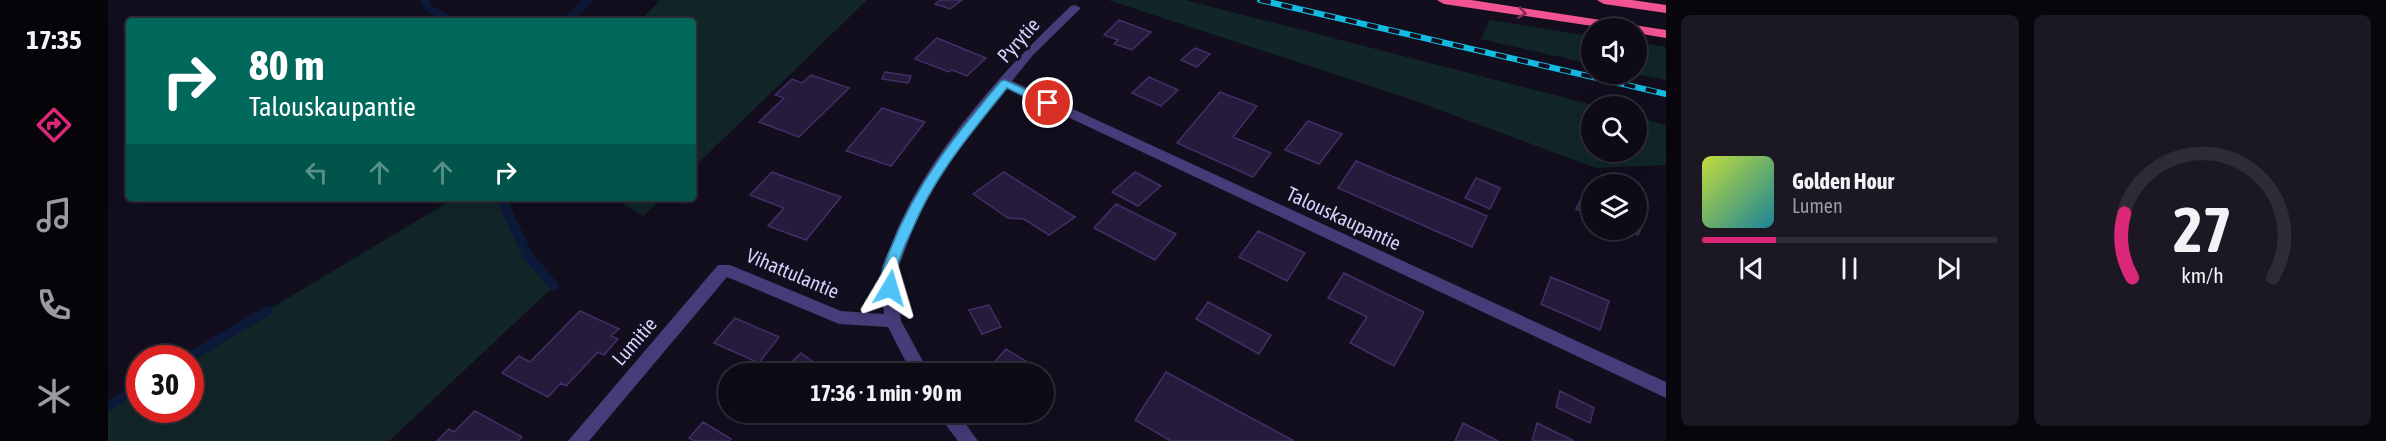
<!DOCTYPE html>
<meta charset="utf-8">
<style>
body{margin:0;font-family:"Asap Condensed",sans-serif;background:#1c1823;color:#f1f3f6;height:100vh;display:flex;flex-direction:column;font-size:22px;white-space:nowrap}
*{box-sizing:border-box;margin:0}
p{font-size:20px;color:#9b9aa1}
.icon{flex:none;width:33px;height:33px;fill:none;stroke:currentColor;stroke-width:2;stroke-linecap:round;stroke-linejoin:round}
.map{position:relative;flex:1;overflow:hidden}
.side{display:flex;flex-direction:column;gap:15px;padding:15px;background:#08060c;width:720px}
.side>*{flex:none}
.banner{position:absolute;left:18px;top:18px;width:570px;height:183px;border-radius:6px;box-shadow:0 6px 24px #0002,0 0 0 2px #2e2b35;background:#00695c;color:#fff;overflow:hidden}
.buttons{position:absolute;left:1473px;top:18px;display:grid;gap:12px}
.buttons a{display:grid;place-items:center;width:66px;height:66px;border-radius:50%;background:#0e0a16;box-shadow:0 6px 24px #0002,0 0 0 2px #2e2b35;font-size:30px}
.speed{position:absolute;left:18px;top:345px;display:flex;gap:12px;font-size:30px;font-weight:700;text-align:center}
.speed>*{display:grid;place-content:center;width:78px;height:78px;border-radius:50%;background:#0e0a16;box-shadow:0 6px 24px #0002,0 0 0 2px #2e2b35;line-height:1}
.speed .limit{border:9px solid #d22;background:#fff;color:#111}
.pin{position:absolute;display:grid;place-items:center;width:51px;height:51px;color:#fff;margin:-26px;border:3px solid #fff;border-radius:50%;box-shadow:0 2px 6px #0007}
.me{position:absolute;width:66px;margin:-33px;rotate:7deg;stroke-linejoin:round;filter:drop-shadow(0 0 4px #0008)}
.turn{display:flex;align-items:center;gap:21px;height:126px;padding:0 24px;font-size:27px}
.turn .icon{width:78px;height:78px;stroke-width:2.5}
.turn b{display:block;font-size:42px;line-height:51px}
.lanes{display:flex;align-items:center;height:57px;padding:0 24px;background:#0003;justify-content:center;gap:30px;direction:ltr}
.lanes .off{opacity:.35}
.side .tile{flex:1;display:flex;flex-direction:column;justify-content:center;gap:9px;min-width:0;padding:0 21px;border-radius:9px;background:#1c1823}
.side .dial{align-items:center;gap:0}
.dial svg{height:156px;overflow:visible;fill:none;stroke:#2e2b35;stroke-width:7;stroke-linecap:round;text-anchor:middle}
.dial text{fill:#f1f3f6;stroke:none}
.song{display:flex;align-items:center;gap:18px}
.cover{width:72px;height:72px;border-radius:9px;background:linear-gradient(135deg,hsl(70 70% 55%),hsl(190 70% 35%))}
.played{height:6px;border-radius:3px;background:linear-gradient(90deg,#db2777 25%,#2e2b35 25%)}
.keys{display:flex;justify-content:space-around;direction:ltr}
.side .tiles{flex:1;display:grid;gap:15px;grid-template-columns:repeat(2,1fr)}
.trip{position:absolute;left:610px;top:363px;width:336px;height:60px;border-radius:30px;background:#0e0a16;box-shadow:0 6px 24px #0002,0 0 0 2px #2e2b35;font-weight:700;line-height:60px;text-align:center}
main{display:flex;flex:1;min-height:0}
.dock{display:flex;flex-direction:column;width:108px;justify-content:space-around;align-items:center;background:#060409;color:#9b9aa1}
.dock .icon{width:42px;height:42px}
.dock .current{color:#db2777}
.dock b{font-size:27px;color:#f1f3f6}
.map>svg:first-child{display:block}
.green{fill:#122627}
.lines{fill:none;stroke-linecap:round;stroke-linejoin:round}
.stream-far1{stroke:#0d1938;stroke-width:8}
.stream{stroke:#0d1938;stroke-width:10}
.building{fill:#251c3d;stroke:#403067;stroke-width:1.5}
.minor{fill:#443d79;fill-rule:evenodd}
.highway{fill:#f15491;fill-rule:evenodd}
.rail-casing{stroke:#13bbe3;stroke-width:6}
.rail{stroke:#120e1e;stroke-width:4;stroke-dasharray:11;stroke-linecap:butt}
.oneway{stroke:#762e52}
.route{fill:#4fc3f7;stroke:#337fa1;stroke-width:1.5}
.labels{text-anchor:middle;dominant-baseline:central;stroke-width:6;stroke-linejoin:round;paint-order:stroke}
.street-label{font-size:20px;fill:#d8cffb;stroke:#120e1e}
</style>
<main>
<nav class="dock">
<b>17:35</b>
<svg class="icon current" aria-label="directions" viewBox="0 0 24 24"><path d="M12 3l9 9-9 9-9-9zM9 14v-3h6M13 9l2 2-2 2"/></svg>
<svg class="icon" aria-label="music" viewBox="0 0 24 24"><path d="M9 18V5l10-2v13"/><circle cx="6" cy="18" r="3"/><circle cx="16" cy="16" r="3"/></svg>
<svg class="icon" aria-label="phone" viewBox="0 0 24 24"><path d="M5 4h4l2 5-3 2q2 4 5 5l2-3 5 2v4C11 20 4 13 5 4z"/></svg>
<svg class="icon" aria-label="climate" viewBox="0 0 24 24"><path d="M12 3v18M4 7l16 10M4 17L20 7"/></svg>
</nav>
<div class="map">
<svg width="1558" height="441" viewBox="0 0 1558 441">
<rect width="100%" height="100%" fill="#120e1e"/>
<path class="green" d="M 552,0 L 759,0 L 585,168 L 585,21 L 532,21 Z
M 1000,0 L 1077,0 L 1489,106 L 1484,106 L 1484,152 L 1528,152 L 1529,117 L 1558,125 L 1558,165 L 1488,168 L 1302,99 Z
M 1382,20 L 1483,36 L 1483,64 L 1373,39 Z
M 1529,42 L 1558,47 L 1558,80 L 1527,74 Z
M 347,198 L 393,198 L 420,256 L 446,286 L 281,441 L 0,441 L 0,406 L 31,387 L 32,410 L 82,410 L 82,358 L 80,358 Z
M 507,198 L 554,198 L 535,216 Z"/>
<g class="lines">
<path class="stream-far1" d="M 316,0 L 323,10 L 346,21
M 458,21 L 481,0"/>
<path class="stream" d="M 393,198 L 420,256 L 446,286
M 80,358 L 159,311
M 0,406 L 32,387"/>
</g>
<path class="building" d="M 832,0 L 854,0 L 842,9 L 827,4 Z
M 1011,20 L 1043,32 L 1024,50 L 1006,44 L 1010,40 L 996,35 Z
M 829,38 L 878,58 L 859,76 L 844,70 L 841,72 L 807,59 Z
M 1087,48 L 1102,54 L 1089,67 L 1073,60 Z
M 777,72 L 803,76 L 800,83 L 774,79 Z
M 703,75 L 741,88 L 691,137 L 651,122 L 676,98 L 667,95 L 684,79 L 694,83 Z
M 1041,77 L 1070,90 L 1053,106 L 1024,93 Z
M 1112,92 L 1149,106 L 1125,137 L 1163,153 L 1145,177 L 1069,143 Z
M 774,108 L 817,122 L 783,166 L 738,151 Z
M 1200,121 L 1234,134 L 1211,164 L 1177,150 Z
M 1248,161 L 1379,216 L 1364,247 L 1230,188 Z
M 664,172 L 733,197 L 698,240 L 660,226 L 676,208 L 642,195 Z
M 896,172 L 967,217 L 941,235 L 916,219 L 900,218 L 865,194 Z
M 1027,172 L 1053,186 L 1030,206 L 1004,192 Z
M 1368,178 L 1392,188 L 1382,209 L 1357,198 Z
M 1474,197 L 1484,201 L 1484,215 L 1468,209 Z
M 1008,204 L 1068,234 L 1047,260 L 986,228 Z
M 1528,219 L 1536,222 L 1530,235 L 1518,230 L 1528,230 Z
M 1150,231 L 1197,253 L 1179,281 L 1131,257 Z
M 1236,273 L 1316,312 L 1286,366 L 1242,343 L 1259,317 L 1220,298 Z
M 1443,277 L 1501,301 L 1492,330 L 1433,304 Z
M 1100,302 L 1163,335 L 1151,354 L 1088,319 Z
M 881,305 L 893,327 L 874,334 L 861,310 Z
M 472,311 L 511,329 L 503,336 L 510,339 L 496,355 L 490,352 L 458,386 L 453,383 L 440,397 L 394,373 L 411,356 L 422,362 Z
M 627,318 L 671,337 L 651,363 L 606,343 Z
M 898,349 L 942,376 L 936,384 L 936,374 L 876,374 Z
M 693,353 L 722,374 L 671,374 Z
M 1058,372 L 1186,441 L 1063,441 L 1027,420 Z
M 1452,391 L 1486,408 L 1482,423 L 1448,407 Z
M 367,411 L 414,437 L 410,441 L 329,441 L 341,429 L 346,432 Z
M 595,422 L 623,439 L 621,441 L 586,441 L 581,438 Z
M 1355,423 L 1390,441 L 1347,441 Z
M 1429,423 L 1466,441 L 1424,441 Z"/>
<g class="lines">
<path class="minor" d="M 967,5 L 973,8 L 971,10 L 925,55 L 904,81 L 1558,382 L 1558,398 L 898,88 L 856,142 L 826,185 L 805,229 L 789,271 L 793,321 L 822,374 L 804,374 L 780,327 L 731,324 L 619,277 L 481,441 L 460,441 L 610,265 L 622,265 L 733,311 L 776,314 C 775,300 772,286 773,272 C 774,263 781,251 784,242 C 819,154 895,70 963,6 Z
M 828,412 L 849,412 L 870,441 L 850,441 Z"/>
<path class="highway" d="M 1329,0 L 1363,0 L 1558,30 L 1558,38 L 1528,33 L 1528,28 L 1498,28 L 1336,4 Z
M 1489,0 L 1524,0 L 1558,5 L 1558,13 L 1496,4 Z"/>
<g class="rail-casing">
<path id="rail" d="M 1152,0 L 1558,94"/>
</g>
<use href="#rail" class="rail"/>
</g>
<defs><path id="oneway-chevron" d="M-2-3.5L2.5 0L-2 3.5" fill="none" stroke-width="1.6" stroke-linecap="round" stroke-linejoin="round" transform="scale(1.5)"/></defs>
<use class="oneway" href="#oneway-chevron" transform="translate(1414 13) rotate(9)"/>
<path class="route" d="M 897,80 L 946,103 L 945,106 L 936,106 L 899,88 C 863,133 826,176 804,230 C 798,242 792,256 789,269 C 787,277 791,284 787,292 L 777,292 C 769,277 777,262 783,248 C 810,180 847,136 893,81 Z"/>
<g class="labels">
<g class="street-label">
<text transform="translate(910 40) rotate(-48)">Pyrytie</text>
<text transform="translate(1236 218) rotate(25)">Talouskaupantie</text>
<text transform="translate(685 273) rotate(23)">Vihattulantie</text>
<text transform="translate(526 341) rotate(-49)">Lumitie</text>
</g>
</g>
</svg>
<div class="buttons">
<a><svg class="icon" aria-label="sound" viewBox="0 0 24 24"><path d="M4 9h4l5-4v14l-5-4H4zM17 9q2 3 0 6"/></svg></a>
<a><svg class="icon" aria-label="search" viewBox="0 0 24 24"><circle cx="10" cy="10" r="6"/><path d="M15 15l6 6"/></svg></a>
<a><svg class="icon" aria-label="layers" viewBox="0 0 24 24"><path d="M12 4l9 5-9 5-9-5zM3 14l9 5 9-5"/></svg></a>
</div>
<div class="speed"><div class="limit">30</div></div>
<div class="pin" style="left:940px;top:103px;background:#d93025"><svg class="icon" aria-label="arrive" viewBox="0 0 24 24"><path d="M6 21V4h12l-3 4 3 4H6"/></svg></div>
<svg class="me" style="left:782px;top:288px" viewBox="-20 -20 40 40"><path d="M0-17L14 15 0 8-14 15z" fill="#4fc3f7" stroke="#fff" stroke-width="4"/></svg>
<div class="trip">17:36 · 1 min · 90 m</div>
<div class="banner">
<div class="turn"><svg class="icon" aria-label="right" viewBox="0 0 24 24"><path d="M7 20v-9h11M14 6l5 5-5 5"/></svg><div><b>80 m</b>Talouskaupantie</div></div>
<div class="lanes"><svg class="icon off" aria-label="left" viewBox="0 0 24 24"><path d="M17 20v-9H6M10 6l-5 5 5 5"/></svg><svg class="icon off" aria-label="ahead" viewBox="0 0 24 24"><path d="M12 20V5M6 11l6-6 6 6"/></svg><svg class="icon off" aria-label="ahead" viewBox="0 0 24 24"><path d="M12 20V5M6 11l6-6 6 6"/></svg><svg class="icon" aria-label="right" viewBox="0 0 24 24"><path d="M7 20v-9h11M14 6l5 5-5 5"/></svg></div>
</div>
</div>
<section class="side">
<div class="tiles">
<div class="tile">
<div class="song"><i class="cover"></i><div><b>Golden Hour</b><p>Lumen</p></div></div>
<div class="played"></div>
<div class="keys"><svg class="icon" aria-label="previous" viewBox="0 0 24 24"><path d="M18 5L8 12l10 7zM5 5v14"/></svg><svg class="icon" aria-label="pause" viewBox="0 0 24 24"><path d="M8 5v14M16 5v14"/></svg><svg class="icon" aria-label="next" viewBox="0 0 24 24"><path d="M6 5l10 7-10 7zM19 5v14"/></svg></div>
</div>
<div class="tile dial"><svg viewBox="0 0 100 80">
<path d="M14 69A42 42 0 1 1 86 69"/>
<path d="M14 69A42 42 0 0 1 10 36" stroke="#db2777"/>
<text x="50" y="56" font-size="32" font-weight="700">27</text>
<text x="50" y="72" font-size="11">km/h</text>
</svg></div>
</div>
</section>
</main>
